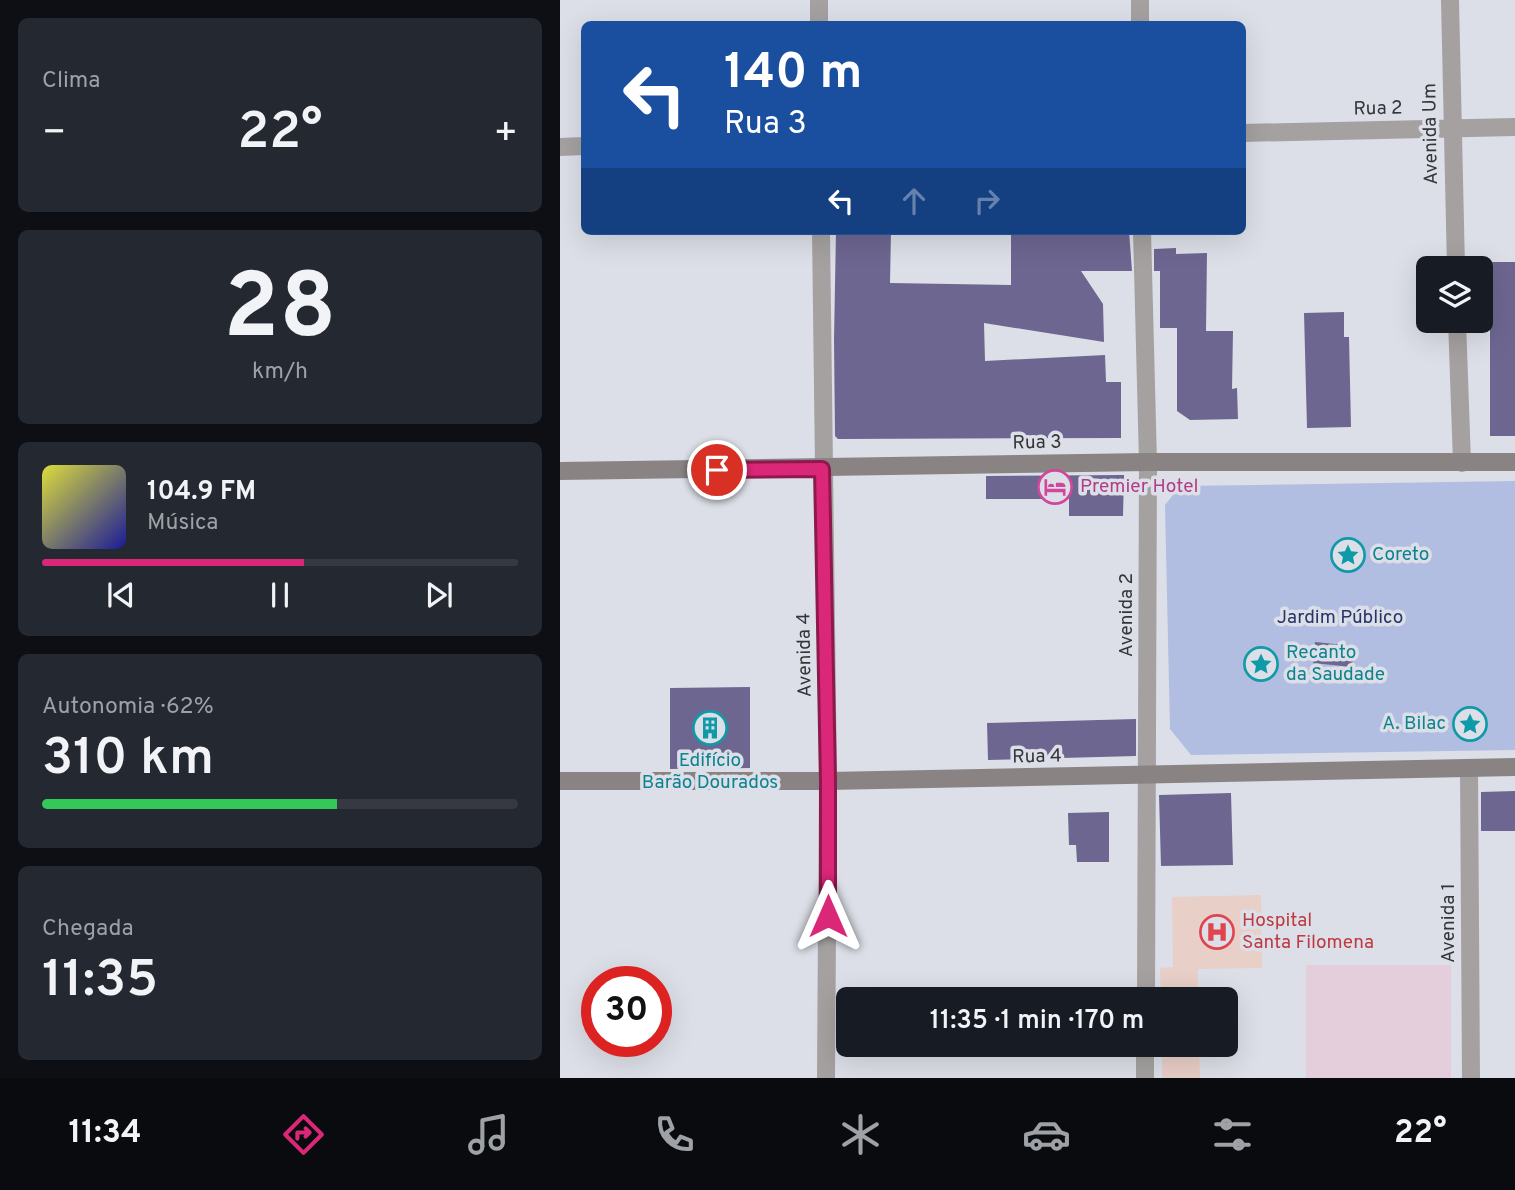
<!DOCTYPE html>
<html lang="pt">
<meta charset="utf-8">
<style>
body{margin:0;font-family:Overpass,sans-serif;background:#242831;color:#f1f3f6;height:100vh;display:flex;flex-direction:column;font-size:26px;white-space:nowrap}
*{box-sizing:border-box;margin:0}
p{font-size:23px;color:#9ea1a6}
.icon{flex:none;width:38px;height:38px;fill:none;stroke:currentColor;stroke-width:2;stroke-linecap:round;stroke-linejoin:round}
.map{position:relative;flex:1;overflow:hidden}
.details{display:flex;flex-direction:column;gap:18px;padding:18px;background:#0d0f14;width:560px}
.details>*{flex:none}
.hud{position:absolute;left:21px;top:21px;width:665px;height:214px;border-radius:10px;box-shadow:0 7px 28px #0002;background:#1a4fa0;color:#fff;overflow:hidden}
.tools{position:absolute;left:856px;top:256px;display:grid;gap:14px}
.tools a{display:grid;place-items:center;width:77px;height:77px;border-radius:10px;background:#171b24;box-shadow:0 7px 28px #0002;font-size:35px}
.speed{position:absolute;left:21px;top:966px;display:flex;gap:14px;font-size:35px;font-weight:700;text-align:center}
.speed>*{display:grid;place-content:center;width:91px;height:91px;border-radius:50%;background:#171b24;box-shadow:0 7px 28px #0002;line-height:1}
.speed .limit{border:10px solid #d22;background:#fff;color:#111}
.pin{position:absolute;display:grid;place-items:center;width:60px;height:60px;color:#fff;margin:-30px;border:4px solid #fff;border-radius:50%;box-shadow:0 2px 7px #0007}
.me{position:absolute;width:77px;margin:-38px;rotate:0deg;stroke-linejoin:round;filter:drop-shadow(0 0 5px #0008)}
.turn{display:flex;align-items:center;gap:24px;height:147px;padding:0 28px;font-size:32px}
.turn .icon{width:91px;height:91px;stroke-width:2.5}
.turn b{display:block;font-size:49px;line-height:60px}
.lanes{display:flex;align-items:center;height:66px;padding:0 28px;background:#0003;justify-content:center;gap:35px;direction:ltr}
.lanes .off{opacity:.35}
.big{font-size:52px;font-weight:600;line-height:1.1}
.details .card{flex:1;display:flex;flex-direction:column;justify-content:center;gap:10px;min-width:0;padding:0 24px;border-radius:10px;background:#242831}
.details .dial{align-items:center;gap:0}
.dial b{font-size:91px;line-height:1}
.song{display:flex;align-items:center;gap:21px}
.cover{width:84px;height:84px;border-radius:10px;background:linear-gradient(135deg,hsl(60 70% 55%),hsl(240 70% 35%))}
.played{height:7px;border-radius:4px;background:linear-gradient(90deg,#db2777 55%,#363941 55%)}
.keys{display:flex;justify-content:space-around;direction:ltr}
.heat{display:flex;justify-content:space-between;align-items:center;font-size:38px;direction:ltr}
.charge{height:10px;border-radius:5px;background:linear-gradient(90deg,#34c759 62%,#363941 0)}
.trip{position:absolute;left:276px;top:987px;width:402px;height:70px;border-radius:10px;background:#171b24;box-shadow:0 7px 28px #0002;font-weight:600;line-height:70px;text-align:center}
.menu{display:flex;height:112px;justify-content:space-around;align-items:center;background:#090b0e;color:#9ea1a6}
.menu .icon{width:49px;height:49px}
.menu .active{color:#db2777}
.menu b{font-size:32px;color:#f1f3f6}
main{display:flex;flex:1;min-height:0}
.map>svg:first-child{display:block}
.education{fill:#e4cedc}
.medical{fill:#e8cfc7}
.green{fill:#b2bee1}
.building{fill:#6d6691}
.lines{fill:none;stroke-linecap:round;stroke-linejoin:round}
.street{stroke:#a5a1a1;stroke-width:18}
.secondary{stroke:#898383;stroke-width:18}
.route-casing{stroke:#8e194d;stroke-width:18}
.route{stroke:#db2777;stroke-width:12}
.labels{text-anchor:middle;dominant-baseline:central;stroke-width:7;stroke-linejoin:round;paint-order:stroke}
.street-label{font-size:19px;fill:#343538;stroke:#dcdfe7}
.hotel-label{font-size:19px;fill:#b23c85;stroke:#dcdfe7;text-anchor:start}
.culture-label{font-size:19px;fill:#0d838f;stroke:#dcdfe7;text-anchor:start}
.park-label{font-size:19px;fill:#26356b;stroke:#dcdfe7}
.health-label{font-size:19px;fill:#be3a42;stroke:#dcdfe7;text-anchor:start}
</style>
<main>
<section class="details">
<div class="card"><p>Clima</p>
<div class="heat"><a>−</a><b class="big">22°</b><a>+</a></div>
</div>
<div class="card dial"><b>28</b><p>km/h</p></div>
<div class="card">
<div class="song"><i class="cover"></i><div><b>104.9 FM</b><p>Música</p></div></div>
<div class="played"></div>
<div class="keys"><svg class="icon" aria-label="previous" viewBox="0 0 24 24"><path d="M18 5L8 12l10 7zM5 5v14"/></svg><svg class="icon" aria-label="pause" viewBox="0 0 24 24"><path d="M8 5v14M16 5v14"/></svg><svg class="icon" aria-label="next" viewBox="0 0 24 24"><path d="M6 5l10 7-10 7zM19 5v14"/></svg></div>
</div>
<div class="card"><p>Autonomia · 62%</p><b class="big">310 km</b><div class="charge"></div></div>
<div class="card"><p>Chegada</p><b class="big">11:35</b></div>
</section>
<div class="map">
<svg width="955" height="1078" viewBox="0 0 955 1078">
<rect width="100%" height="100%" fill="#dcdfe7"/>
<path class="education" d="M 746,965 L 891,965 L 891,1078 L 746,1078 Z"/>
<path class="medical" d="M 701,895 L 702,968 L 638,969 L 638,999 L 601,999 L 600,968 L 613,967 L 612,897 Z
M 602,1045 L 639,1045 L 640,1078 L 602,1078 Z"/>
<path class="green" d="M 955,481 L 955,750 L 631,755 L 610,729 L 605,505 L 620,486 Z"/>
<path class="building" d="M 276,231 L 331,231 L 330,283 L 451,285 L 451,231 L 569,231 L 572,271 L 521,271 L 543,304 L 544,342 L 424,323 L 425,361 L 545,355 L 546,382 L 561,382 L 561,438 L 278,439 L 275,436 L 274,340 Z
M 616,248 L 616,254 L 647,253 L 646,331 L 673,331 L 672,389 L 677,388 L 678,419 L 630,420 L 617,411 L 617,328 L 600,328 L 600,271 L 594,271 L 594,249 Z
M 930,262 L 955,262 L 955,436 L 930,436 Z
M 784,312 L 784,337 L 789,337 L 791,427 L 747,428 L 744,313 Z
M 564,475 L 563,516 L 509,516 L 509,499 L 426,499 L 426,476 Z
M 755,642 L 794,646 L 792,667 L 753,663 Z
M 190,687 L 190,768 L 110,769 L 110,688 Z
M 576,719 L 576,756 L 428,760 L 427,723 Z
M 955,791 L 955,831 L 921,831 L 921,792 Z
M 671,793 L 673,865 L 601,866 L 599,795 Z
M 549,812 L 549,862 L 517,862 L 516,845 L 509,845 L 508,813 Z"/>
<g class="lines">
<path class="street" d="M 259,0 L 259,24
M 890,0 L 896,268
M 580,24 L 580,0
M 682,133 L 955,127
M 0,147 L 24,146
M 261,231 L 268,781 L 266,1078
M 582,231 L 588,462 L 586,999
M 897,320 L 902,463
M 909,768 L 911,1078
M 585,1078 L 585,1045"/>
<path class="secondary" d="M 0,471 L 588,462 L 955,462
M 0,781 L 268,781 L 955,767"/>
</g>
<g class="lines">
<g class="route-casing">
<path id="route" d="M 157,470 L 262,469 L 268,781 L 268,916"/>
</g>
<use href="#route" class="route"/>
</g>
<defs>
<g id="hotel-ring" transform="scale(1.75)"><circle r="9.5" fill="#dcdfe7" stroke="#d1479c" stroke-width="1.5"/><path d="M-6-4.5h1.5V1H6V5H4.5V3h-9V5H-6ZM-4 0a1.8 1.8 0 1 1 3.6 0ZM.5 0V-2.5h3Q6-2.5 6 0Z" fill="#d1479c"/></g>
<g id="sight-ring" transform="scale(1.75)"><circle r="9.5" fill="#dcdfe7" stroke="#0f9aa8" stroke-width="1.5"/><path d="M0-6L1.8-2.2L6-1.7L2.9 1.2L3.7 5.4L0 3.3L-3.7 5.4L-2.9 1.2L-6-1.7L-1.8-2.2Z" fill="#0f9aa8"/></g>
<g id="building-ring" transform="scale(1.75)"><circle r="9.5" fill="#dcdfe7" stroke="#0f9aa8" stroke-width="1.5"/><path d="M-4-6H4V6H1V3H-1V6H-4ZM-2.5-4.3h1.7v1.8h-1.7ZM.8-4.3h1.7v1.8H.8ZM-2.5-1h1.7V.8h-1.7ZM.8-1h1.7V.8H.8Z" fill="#0f9aa8"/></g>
<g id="hospital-ring" transform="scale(1.75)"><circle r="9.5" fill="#dcdfe7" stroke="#e0444e" stroke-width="1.5"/><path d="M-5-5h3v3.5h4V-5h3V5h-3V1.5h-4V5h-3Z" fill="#e0444e"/></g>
</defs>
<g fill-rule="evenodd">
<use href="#hotel-ring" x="495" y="487"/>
<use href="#sight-ring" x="788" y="555"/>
<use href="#sight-ring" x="701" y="664"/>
<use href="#sight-ring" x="910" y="724"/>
<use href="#building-ring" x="150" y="728"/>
<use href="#hospital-ring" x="657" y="932"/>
</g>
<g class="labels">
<g class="street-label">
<text transform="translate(818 109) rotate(-1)">Rua 2</text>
<text transform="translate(871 134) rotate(-91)">Avenida Um</text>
<text transform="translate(477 443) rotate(-1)">Rua 3</text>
<text transform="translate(567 615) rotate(-90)">Avenida 2</text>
<text transform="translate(245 655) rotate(-91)">Avenida 4</text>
<text transform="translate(477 757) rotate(-1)">Rua 4</text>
<text transform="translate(889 923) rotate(-90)">Avenida 1</text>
</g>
<g class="hotel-label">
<text x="520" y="487">Premier Hotel</text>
</g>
<g class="culture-label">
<text x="812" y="555">Coreto</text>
<text x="726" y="653">Recanto<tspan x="726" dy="22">da Saudade</tspan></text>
<text x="886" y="724" text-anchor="end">A. Bilac</text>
<text x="150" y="761" text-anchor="middle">Edifício<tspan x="150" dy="22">Barão Dourados</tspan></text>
</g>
<g class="park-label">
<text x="780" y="618">Jardim Público</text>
</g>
<g class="health-label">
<text x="682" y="921">Hospital<tspan x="682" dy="22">Santa Filomena</tspan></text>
</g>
</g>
</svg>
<div class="tools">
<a><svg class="icon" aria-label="layers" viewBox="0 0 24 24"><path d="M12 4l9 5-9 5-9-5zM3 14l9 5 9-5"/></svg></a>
</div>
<div class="speed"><div class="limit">30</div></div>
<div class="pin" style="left:157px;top:470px;background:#d93025"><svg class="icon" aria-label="arrive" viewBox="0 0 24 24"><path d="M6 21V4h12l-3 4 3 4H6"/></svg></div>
<svg class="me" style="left:268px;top:916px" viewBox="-20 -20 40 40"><path d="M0-17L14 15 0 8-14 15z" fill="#db2777" stroke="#fff" stroke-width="4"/></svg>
<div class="trip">11:35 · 1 min · 170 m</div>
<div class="hud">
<div class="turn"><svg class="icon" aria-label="left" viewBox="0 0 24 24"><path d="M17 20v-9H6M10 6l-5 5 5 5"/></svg><div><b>140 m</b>Rua 3</div></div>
<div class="lanes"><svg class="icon" aria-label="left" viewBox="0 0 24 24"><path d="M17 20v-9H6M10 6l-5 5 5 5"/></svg><svg class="icon off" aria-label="ahead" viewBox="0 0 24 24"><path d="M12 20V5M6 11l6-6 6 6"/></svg><svg class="icon off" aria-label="right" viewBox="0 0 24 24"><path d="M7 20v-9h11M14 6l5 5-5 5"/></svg></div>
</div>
</div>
</main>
<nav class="menu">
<b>11:34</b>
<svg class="icon active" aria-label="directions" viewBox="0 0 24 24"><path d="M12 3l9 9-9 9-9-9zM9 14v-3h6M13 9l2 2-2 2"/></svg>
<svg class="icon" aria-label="music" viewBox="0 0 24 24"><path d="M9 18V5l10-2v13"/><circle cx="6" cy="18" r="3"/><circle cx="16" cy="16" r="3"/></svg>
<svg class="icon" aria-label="phone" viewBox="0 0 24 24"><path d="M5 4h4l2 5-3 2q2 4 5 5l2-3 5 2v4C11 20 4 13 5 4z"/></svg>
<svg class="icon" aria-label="climate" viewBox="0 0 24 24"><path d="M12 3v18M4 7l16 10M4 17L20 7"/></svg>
<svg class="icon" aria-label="car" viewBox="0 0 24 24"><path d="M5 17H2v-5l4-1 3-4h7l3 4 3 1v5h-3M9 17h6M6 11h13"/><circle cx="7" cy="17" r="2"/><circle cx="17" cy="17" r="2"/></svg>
<svg class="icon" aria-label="filters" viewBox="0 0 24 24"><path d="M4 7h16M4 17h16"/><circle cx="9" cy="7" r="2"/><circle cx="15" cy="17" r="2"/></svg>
<b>22°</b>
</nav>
